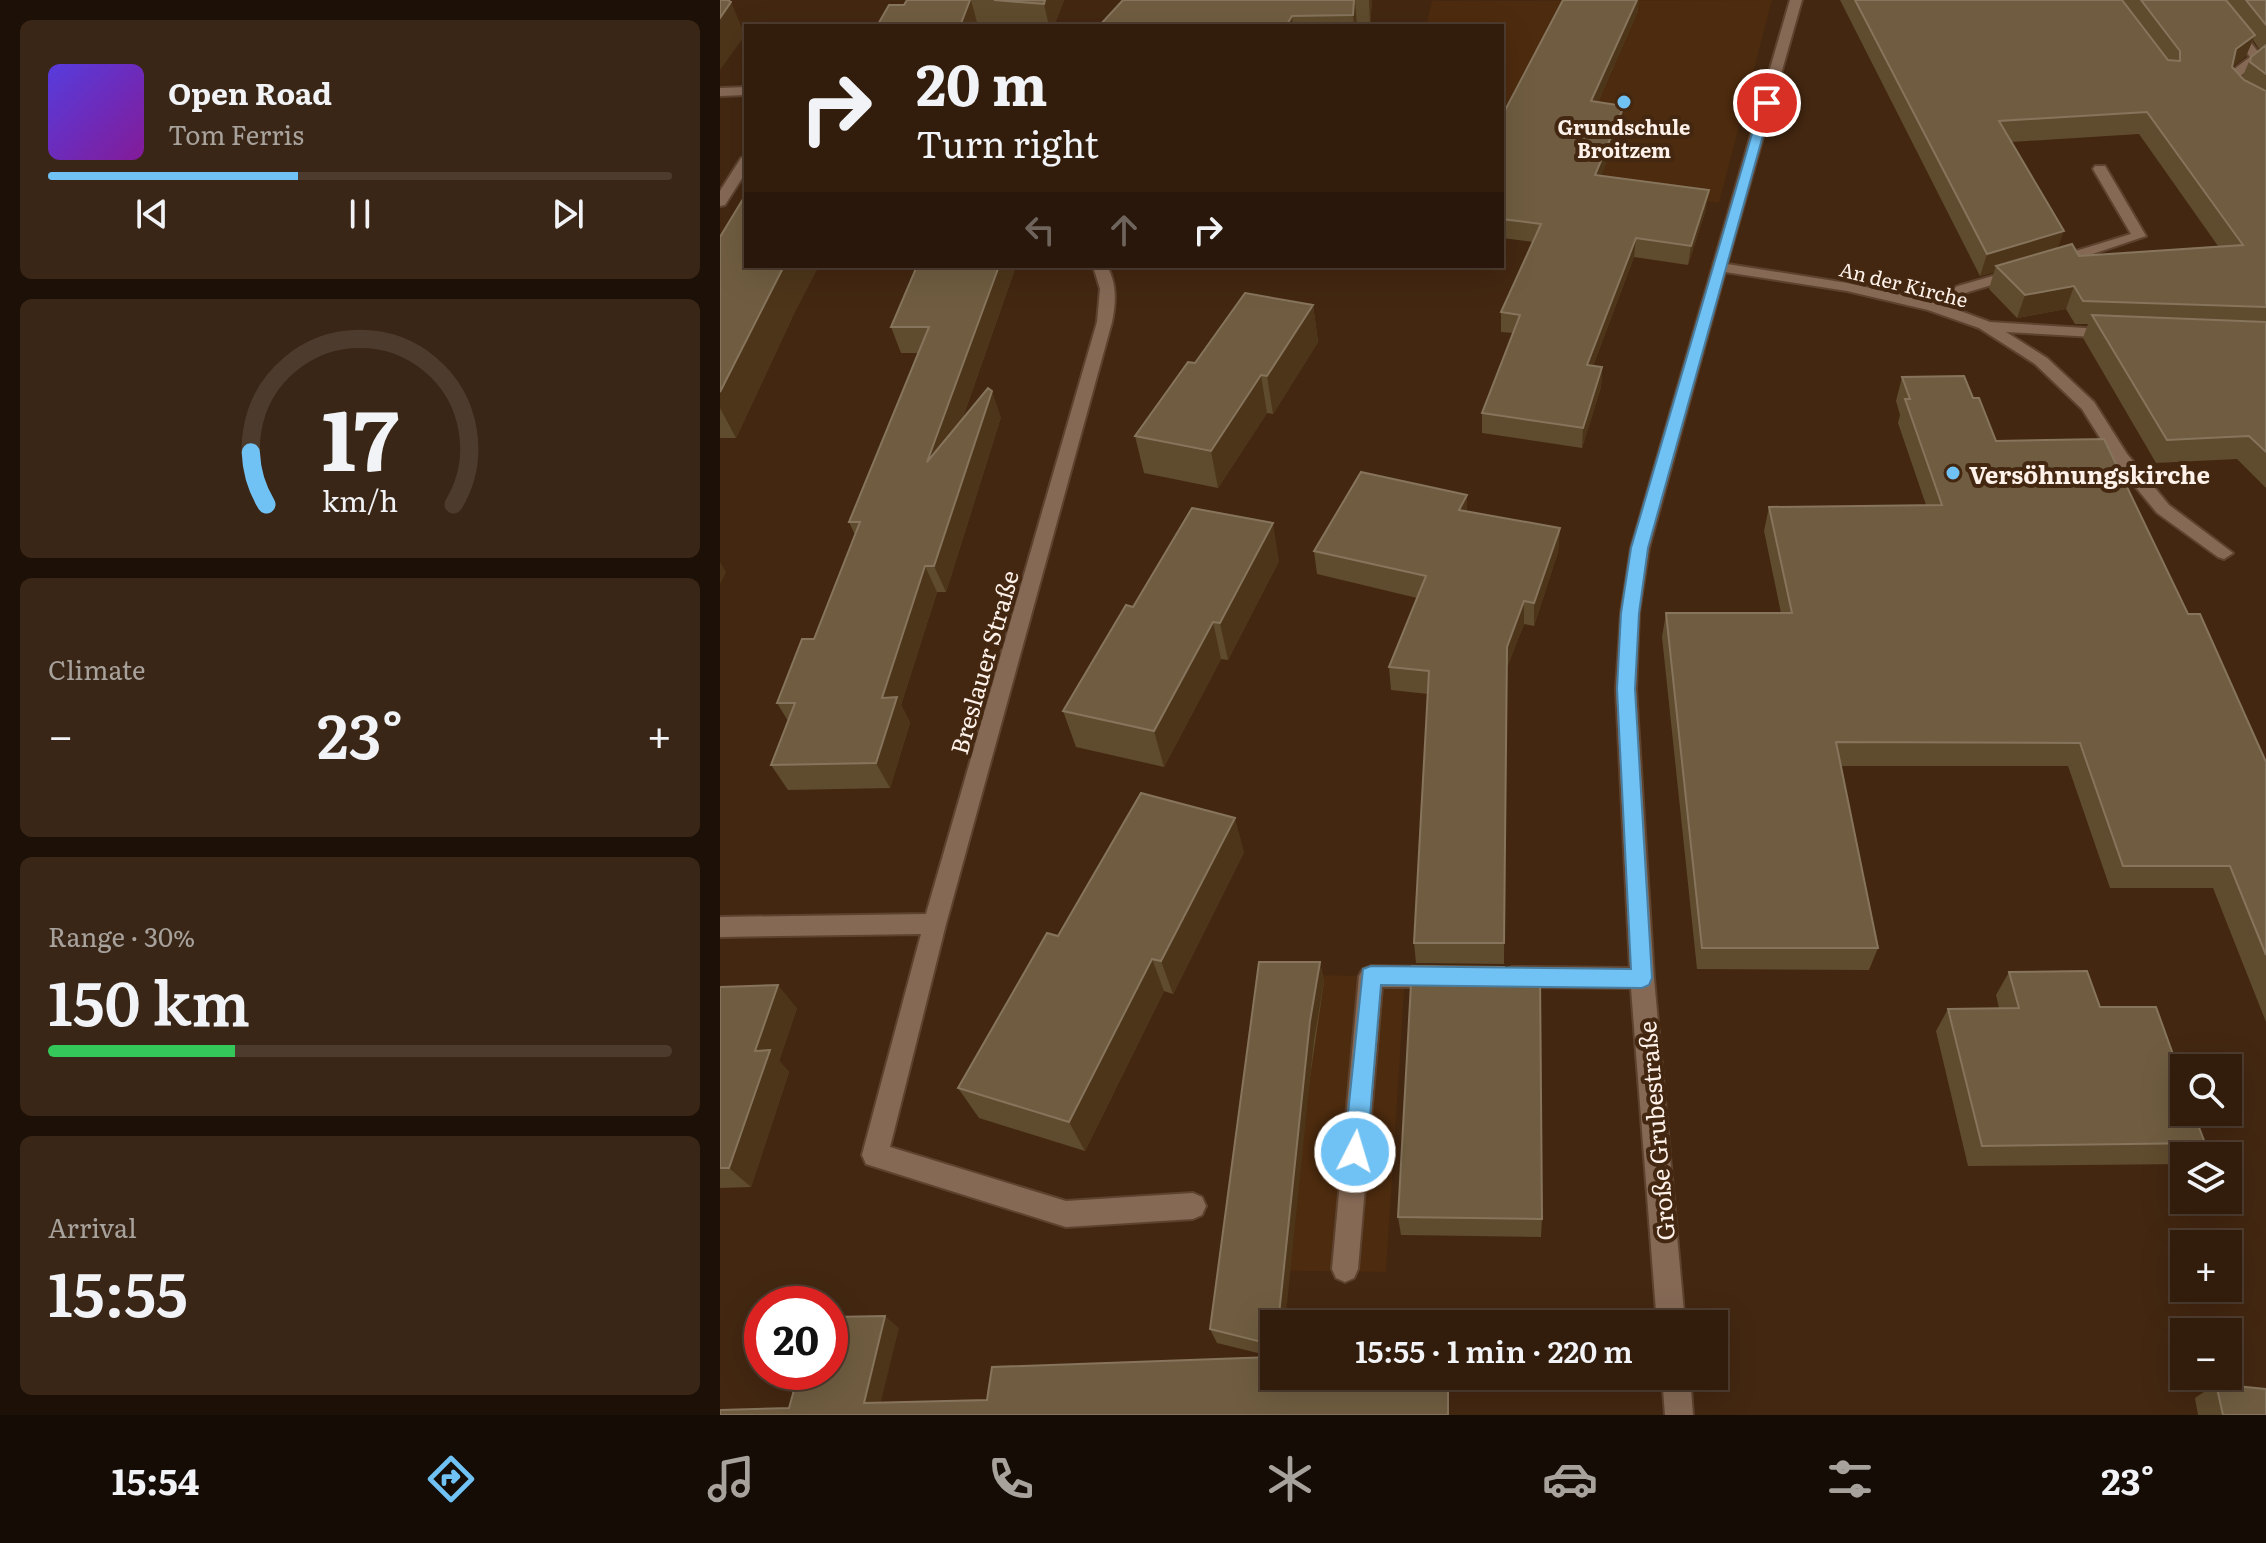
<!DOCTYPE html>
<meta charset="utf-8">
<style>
body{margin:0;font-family:Literata,serif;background:#3a2616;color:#f1f3f6;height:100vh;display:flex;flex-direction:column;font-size:30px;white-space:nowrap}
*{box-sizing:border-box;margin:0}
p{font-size:26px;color:#a8a29d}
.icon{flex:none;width:44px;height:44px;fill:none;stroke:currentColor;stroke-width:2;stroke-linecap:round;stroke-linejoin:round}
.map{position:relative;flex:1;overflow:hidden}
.drawer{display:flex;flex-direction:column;gap:20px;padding:20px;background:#1c1007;width:720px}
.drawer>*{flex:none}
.hud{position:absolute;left:24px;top:24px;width:760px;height:244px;border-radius:0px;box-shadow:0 8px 32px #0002,0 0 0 2px #4d3b2e;background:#321d0d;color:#f1f3f6;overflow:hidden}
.fabs{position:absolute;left:1450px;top:1054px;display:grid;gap:16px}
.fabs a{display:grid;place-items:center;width:72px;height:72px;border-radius:0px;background:#321d0d;box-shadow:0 8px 32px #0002,0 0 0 2px #4d3b2e;font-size:40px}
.speed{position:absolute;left:24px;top:1286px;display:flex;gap:16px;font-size:40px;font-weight:700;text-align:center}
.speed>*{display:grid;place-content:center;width:104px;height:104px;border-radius:50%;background:#321d0d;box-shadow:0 8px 32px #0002,0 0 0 2px #4d3b2e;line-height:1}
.speed .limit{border:12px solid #d22;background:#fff;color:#111}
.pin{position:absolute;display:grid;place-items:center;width:68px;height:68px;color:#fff;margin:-34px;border:4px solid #fff;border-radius:50%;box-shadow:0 2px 8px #0007}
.me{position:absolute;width:88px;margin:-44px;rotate:5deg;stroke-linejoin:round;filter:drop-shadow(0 0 6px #0008)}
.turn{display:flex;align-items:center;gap:28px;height:168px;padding:0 40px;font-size:36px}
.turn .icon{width:104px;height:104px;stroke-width:2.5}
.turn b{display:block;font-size:56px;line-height:68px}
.lanes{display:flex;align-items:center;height:76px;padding:0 40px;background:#0003;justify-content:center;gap:40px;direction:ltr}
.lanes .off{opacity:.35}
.big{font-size:60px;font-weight:600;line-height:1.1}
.drawer .widget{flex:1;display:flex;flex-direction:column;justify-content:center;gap:12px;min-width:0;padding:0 28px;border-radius:12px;background:#3a2616}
.drawer .dial{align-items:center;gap:0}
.dial svg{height:208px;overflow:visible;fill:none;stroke:#4d3b2e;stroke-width:7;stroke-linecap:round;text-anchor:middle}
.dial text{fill:#f1f3f6;stroke:none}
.song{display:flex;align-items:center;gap:24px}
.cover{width:96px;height:96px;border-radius:12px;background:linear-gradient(135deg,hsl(250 70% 55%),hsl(290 70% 35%))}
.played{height:8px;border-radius:4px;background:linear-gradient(90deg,#70c1f4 40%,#4d3b2e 40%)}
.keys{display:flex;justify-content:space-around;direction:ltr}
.heat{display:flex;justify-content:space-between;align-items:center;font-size:44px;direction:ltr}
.charge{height:12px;border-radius:6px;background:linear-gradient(90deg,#34c759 30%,#4d3b2e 0)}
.trip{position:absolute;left:540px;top:1310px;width:468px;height:80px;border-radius:0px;background:#321d0d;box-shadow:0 8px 32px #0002,0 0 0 2px #4d3b2e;font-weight:600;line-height:80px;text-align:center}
.tab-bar{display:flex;height:128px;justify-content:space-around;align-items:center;background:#140c05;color:#a8a29d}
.tab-bar .icon{width:56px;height:56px}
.tab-bar .on{color:#70c1f4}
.tab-bar b{font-size:36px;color:#f1f3f6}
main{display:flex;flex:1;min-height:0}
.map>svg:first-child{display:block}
.built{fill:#4d2b0e}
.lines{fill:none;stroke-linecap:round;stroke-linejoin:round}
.minor-casing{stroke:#5d432f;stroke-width:4}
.minor{fill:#856955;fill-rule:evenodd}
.wall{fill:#5f4b2d;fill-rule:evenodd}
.shaded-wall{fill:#4d3519}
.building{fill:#705d41;stroke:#86745c;stroke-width:2}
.route{fill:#70c1f4;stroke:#497d9f;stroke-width:2}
.poi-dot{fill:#70c1f4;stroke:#432711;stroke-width:3}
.labels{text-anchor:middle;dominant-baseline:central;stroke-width:8;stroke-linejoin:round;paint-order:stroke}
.far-poi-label{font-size:20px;font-weight:bold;fill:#fdf1e9;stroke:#432711}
.far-street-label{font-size:20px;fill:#fdf1e9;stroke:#432711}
.poi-label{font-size:24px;font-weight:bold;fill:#fdf1e9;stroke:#432711;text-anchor:start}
.street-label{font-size:24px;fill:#fdf1e9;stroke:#432711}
</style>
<main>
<section class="drawer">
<div class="widget">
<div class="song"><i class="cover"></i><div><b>Open Road</b><p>Tom Ferris</p></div></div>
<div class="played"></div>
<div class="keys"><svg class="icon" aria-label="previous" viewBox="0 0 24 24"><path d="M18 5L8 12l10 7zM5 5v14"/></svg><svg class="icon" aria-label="pause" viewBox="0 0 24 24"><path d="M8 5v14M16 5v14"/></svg><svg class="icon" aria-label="next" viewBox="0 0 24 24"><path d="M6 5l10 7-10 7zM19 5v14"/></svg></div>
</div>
<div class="widget dial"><svg viewBox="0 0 100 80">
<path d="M14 69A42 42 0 1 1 86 69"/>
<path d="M14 69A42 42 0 0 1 8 49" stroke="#70c1f4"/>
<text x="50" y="56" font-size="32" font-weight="700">17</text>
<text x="50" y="72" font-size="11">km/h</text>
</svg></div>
<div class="widget"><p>Climate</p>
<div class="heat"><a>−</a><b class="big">23°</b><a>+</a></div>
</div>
<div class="widget"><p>Range · 30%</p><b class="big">150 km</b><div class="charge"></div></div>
<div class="widget"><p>Arrival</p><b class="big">15:55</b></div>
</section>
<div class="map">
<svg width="1546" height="1415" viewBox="0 0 1546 1415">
<rect width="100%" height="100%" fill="#432711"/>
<path class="built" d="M 1052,0 L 999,203 L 782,178 L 782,26 L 706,26 L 712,1 Z
M 546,975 L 685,976 L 666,1272 L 506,1270 Z"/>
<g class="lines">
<g class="minor-casing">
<path id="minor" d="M 1070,0 L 1082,0 L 1007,264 L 1127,283 L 1210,301 L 1238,286 L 1297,269 L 1302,270 L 1302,276 L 1248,292 L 1224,305 L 1270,322 L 1397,330 L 1400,333 L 1392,338 L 1286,332 L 1327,358 L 1374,402 L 1407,454 L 1449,505 L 1513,553 L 1504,559 L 1498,557 L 1437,513 L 1395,462 L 1362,409 L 1315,364 L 1259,328 L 1208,310 L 1127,291 L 1005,272 L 929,548 L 919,613 L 916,689 L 934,978 L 965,1324 L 937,1324 L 911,988 L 792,987 L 784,984 L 780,977 L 784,970 L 792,967 L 910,968 L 896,689 L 901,613 L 911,548 Z
M 1485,0 L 1497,0 L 1543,58 L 1519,77 L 1518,85 L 1546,107 L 1546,117 L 1517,99 L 1506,86 L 1509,73 L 1530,57 Z
M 26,87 L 26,95 L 0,96 L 0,88 Z
M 26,157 L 26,172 L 5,205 L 0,206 L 0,191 L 21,158 Z
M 1375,166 L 1385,166 L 1426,236 L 1340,265 L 1330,265 L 1330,259 L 1411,234 L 1373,169 Z
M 373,266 L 387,266 C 397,284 396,302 392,322 L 226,924 L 170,1147 L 346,1201 L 473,1193 L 482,1197 L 486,1206 L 482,1215 L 473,1219 L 346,1227 L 146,1164 L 142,1155 L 201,934 L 0,937 L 0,917 L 206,914 L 377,322 L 380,289 Z
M 651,966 L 716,967 L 724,970 L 728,977 L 724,984 L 716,987 L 662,987 L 638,1269 L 634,1278 L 625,1282 L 616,1278 L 612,1269 L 639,976 L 643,969 Z
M 942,1376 L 970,1376 L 973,1415 L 945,1415 Z"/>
</g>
<use href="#minor" class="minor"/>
</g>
<path class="wall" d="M 187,0 L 344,0 L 334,26 L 157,26 L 184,5 Z
M 403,0 L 652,0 L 650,26 L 379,26 Z
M 1120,0 L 1546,0 L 1546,488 L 1517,459 L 1436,463 L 1363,338 L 1368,324 L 1355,324 L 1346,309 L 1297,318 L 1269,289 L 1274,272 L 1260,276 ZM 1533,40 L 1540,50 L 1531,57 L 1522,78 L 1512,67 L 1526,56 ZM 1419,134 L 1498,246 L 1359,256 L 1338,248 L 1291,142 Z
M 918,11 L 878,102 L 902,124 L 881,176 L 986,209 L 968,265 L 914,257 L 873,366 L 882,367 L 881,387 L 862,448 L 762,433 L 762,413 L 793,333 L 781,332 L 781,312 L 813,242 L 782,238 L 782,116 Z
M 0,237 L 72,318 L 16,438 L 0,438 Z
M 197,266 L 296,266 L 242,420 L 281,417 L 226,592 L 217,592 L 181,705 L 190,723 L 170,788 L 68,790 L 51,765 L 68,721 L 57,703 L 94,639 L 135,535 L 129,522 L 198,353 L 181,353 L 171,327 Z
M 593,305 L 598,342 L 553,414 L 547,413 L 498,488 L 424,473 L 415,436 L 475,363 Z
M 1182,377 L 1253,398 L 1276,441 L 1468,614 L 1546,762 L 1546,1022 L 1493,888 L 1390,888 L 1348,766 L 1121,766 L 1158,948 L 1149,970 L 977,969 L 942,637 L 946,613 L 1061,613 L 1044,531 L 1049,507 L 1206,505 L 1178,423 L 1180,415 L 1176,401 Z
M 747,495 L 747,512 L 840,528 L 838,552 L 814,626 L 804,624 L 786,670 L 784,964 L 696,963 L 694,943 L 708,694 L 671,690 L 669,667 L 697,598 L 597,574 L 594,551 Z
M 559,561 L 508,660 L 501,659 L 444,767 L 356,747 L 343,711 L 413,607 Z
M 524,852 L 453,994 L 444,991 L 365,1151 L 259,1118 L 238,1088 L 338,936 Z
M 600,962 L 604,982 L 554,1324 L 554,1357 L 497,1343 L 490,1329 Z
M 1289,972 L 1380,1007 L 1485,1143 L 1472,1156 L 1464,1156 L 1464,1164 L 1248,1166 L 1216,1031 L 1228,1009 L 1279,1008 L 1276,995 Z
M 784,973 L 822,1219 L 821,1237 L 681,1235 L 678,1217 Z
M 0,987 L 77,1008 L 59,1061 L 69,1072 L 31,1187 L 0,1188 Z
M 1496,1384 L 1546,1415 L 1478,1415 L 1475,1398 Z"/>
<path class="shaded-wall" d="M 250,0 L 251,0 L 258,26 L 240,26 Z
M 325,0 L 344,0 L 334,26 L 329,26 L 324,4 Z
M 635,0 L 637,26 L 634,26 L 633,15 Z
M 649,0 L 652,0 L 650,26 Z
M 917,0 L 919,0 L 918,11 L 870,120 L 871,101 Z
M 11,2 L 25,35 L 0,70 L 0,18 Z
M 572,16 L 573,26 L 566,26 Z
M 1535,35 L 1526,56 L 1507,71 L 1516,49 Z
M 904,106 L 902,124 L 874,195 L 875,175 Z
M 989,190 L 986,209 L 968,265 L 971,246 Z
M 1344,231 L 1336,253 L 1276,266 L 1274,272 L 1260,276 L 1267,254 Z
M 916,238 L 914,257 L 866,385 L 867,365 Z
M 64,266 L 99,266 L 72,318 L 16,438 L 0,408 L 0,392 Z
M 279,266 L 296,266 L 218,488 L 207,462 Z
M 1354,286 L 1346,309 L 1297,318 L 1305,295 Z
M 593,305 L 598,342 L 553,414 L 547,376 Z
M 882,367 L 881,387 L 862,448 L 863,428 Z
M 541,375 L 547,413 L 498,488 L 491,451 Z
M 272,391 L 281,417 L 226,592 L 214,566 Z
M 747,495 L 747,518 L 739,510 Z
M 553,523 L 559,561 L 508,660 L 500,623 Z
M 840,528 L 838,552 L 814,626 L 814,603 Z
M 0,562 L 6,572 L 0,584 Z
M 205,566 L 217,592 L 181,705 L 190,723 L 170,788 L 156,763 L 162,698 Z
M 804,601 L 804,624 L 786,671 L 787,647 Z
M 493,622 L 501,659 L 444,767 L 434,731 Z
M 515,818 L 524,852 L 453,994 L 441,961 Z
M 432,959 L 444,991 L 365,1151 L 349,1122 Z
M 600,962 L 604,982 L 594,1040 L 565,1324 L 558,1324 L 590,1021 Z
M 58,985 L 77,1008 L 59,1061 L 69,1072 L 31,1187 L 9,1168 L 35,1051 Z
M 165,1316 L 179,1328 L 158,1414 L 144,1403 Z"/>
<path class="building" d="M 0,0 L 8,0 L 11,2 L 0,18 Z
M 187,0 L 250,0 L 240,26 L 157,26 L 169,5 L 184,5 Z
M 274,0 L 325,0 L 324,4 Z
M 403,0 L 634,0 L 633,15 L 572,16 L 566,26 L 379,26 Z
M 843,0 L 917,0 L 871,101 L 904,106 L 875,175 L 989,190 L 971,246 L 916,238 L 867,365 L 882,367 L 863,428 L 762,413 L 800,315 L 781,312 L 821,224 L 782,219 L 782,116 Z
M 1135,0 L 1402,0 L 1448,60 L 1460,61 L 1460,51 L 1421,0 L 1506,0 L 1535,35 L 1516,49 L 1512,67 L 1524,80 L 1546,91 L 1546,307 L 1363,301 L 1354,286 L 1305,295 L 1276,266 L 1352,244 L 1359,256 L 1523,245 L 1427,112 L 1279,121 L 1344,231 L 1267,254 Z
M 1526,0 L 1546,0 L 1546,25 Z
M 1546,45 L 1546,74 L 1530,62 L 1531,57 Z
M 26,194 L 26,266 L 64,266 L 0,392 L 0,237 Z
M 197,266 L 279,266 L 207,462 L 268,388 L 272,391 L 214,566 L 205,566 L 162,698 L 177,697 L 156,763 L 51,765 L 75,703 L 57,703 L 82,639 L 94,639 L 140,522 L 129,522 L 209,327 L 171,327 Z
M 525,293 L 593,305 L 547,376 L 541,375 L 491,451 L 415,436 L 468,362 L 475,363 Z
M 1372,315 L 1546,322 L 1546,452 L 1529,436 L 1447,440 Z
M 1244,376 L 1253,398 L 1259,398 L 1276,441 L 1384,439 L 1468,614 L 1480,614 L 1546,762 L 1546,955 L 1510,866 L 1403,866 L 1360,743 L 1116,742 L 1158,948 L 982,948 L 946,613 L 1072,613 L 1049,507 L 1222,505 L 1185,399 L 1190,399 L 1182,377 Z
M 641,472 L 747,495 L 739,510 L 840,528 L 814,603 L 804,601 L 787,647 L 784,943 L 694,943 L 709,671 L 669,667 L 706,576 L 594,551 Z
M 472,508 L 553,523 L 500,623 L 493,622 L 434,731 L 343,711 L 406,605 L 413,607 Z
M 421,793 L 515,818 L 441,961 L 432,959 L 349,1122 L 238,1088 L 327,933 L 338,936 Z
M 539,962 L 600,962 L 590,1021 L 558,1324 L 554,1324 L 554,1345 L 490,1329 Z
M 692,966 L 784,967 L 784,973 L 820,974 L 822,1219 L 678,1217 Z
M 1367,971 L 1380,1007 L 1436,1007 L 1464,1085 L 1464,1112 L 1473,1112 L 1485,1143 L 1262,1146 L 1228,1009 L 1299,1008 L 1289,972 Z
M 58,985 L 35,1051 L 50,1050 L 9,1168 L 0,1168 L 0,987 Z
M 165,1316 L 144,1403 L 267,1400 L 272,1367 L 554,1357 L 554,1376 L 728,1376 L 728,1415 L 0,1415 L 0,1410 L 69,1408 L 79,1372 L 110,1372 L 110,1317 Z
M 1496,1384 L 1546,1389 L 1546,1415 L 1503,1415 Z"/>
<path class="route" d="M 1047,100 L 1052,103 L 928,548 L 919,613 L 915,689 L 932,978 L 929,985 L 922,988 L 661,985 L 647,1152 L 643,1160 L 635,1163 L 627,1160 L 624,1152 L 643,969 L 651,966 L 911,969 L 897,689 L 901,613 L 911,548 L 1041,103 Z"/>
<g class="poi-dot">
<circle cx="904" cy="102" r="8"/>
<circle cx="1233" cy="473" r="8"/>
</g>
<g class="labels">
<g class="far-poi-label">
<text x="904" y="126">Grundschule<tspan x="904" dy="23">Broitzem</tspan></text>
</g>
<g class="far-street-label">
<text transform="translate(1184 283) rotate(14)">An der Kirche</text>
</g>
<g class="poi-label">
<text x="1249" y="473">Versöhnungskirche</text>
</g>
<g class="street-label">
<text transform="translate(263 662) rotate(-74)">Breslauer Straße</text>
<text transform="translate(935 1131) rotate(-95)">Große Grubestraße</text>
</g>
</g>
</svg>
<div class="fabs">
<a><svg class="icon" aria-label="search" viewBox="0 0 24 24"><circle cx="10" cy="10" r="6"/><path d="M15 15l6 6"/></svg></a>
<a><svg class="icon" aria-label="layers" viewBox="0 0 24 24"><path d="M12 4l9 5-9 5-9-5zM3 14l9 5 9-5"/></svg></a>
<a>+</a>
<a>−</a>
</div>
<div class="speed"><div class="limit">20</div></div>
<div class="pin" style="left:1047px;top:103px;background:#d93025"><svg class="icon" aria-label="arrive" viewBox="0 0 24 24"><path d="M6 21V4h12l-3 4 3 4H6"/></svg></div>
<svg class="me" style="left:635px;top:1152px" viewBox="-20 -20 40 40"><circle r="17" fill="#70c1f4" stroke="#fff" stroke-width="3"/><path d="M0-11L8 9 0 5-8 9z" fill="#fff"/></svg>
<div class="trip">15:55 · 1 min · 220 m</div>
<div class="hud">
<div class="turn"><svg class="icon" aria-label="right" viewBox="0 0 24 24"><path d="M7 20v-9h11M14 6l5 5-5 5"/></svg><div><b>20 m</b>Turn right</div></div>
<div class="lanes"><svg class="icon off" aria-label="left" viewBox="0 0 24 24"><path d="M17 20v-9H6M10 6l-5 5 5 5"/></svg><svg class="icon off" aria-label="ahead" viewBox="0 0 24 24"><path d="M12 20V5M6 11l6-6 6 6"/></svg><svg class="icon" aria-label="right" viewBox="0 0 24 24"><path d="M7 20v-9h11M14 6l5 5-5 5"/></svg></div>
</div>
</div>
</main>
<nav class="tab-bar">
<b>15:54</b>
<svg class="icon on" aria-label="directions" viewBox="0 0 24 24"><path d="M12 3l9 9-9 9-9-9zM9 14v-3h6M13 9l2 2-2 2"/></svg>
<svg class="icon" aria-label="music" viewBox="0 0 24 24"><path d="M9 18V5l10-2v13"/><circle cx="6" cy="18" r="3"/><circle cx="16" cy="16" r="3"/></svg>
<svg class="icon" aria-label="phone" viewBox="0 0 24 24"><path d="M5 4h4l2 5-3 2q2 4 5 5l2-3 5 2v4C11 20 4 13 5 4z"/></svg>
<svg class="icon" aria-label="climate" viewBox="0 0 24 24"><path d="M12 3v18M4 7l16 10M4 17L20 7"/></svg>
<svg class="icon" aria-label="car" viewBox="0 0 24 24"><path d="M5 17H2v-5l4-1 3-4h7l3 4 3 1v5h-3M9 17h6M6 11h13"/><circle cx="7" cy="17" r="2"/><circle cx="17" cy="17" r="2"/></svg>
<svg class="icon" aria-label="filters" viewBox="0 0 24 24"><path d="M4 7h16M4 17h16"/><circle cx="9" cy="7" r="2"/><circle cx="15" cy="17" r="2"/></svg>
<b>23°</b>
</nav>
